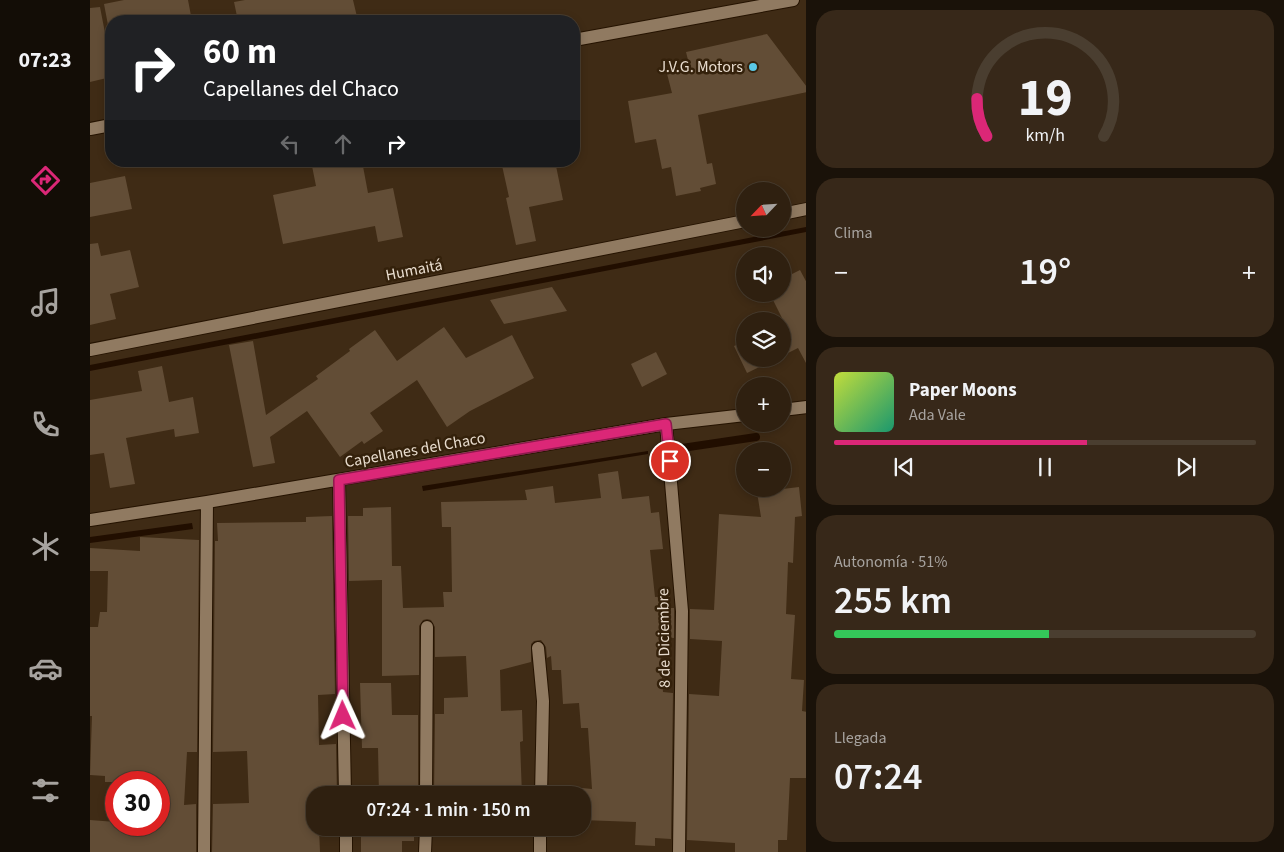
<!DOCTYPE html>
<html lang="es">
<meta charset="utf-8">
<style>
body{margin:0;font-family:"Source Sans 3",sans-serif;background:#372819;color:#f1f3f6;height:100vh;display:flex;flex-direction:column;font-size:19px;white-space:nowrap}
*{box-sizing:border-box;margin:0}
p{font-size:16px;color:#a7a39f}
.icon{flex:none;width:28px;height:28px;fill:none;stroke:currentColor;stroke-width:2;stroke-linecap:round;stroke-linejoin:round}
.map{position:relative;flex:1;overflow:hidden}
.drawer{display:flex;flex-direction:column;gap:10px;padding:10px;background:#1a1209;width:478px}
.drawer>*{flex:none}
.banner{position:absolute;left:15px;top:15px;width:475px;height:152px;border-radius:20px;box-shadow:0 2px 8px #0003,0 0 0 1px #4a3e30;background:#202124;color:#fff;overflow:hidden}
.needle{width:32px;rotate:245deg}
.fabs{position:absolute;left:646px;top:182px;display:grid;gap:10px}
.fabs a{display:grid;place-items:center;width:55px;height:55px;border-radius:50%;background:#2f2010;box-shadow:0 2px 8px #0003,0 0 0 1px #4a3e30;font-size:25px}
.speed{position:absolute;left:15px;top:771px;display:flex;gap:10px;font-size:25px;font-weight:700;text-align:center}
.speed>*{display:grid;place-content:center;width:65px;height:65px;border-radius:50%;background:#2f2010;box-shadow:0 2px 8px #0003,0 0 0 1px #4a3e30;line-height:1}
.speed .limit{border:8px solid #d22;background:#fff;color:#111}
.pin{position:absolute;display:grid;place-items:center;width:42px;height:42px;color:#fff;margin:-21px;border:2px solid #fff;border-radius:50%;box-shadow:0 1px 5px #0007}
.me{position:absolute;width:55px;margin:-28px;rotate:359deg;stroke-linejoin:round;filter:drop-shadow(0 0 4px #0008)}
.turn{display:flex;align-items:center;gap:18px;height:105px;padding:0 15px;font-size:22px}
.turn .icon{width:65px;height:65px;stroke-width:2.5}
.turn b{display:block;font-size:35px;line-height:42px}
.lanes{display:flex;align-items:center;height:48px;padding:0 15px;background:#0003;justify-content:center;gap:25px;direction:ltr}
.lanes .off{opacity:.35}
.big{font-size:38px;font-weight:600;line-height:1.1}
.drawer .tile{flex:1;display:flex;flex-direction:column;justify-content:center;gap:8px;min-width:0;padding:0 18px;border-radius:20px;background:#372819}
.drawer .dial{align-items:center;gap:0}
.dial svg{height:130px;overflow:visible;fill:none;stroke:#4a3e30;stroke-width:7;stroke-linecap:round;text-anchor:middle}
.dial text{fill:#f1f3f6;stroke:none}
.song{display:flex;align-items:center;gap:15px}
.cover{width:60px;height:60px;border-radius:8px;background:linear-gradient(135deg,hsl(70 70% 55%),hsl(160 70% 35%))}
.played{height:5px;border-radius:2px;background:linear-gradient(90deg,#db2777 60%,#4a3e30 60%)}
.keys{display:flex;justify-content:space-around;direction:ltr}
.heat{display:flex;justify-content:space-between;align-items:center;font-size:28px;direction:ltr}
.charge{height:8px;border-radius:4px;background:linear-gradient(90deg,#34c759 51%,#4a3e30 0)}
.trip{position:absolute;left:216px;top:786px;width:285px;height:50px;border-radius:20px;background:#2f2010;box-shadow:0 2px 8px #0003,0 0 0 1px #4a3e30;font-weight:600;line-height:50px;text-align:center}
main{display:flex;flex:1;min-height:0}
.dock{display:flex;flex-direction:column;width:90px;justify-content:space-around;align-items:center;background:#130d06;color:#a7a39f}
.dock .icon{width:35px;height:35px}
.dock .current{color:#db2777}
.dock b{font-size:22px;color:#f1f3f6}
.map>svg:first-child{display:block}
.water{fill:#210e00}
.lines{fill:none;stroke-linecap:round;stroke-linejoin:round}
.stream{stroke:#210e00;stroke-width:8}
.building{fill:#624d36}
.minor-casing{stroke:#251300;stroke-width:14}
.minor{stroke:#907a61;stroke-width:12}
.route-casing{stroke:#8e194d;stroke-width:12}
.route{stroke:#db2777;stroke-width:9}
.poi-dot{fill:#5ac8e6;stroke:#34210b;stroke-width:2}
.labels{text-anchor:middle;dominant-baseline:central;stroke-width:5;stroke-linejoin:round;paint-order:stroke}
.poi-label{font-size:16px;fill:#e8dcce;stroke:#34210b;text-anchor:end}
.street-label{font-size:16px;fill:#e8dcce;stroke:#34210b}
</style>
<main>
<nav class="dock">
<b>07:23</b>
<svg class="icon current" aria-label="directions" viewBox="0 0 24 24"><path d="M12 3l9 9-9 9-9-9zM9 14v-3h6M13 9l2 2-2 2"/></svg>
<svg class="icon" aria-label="music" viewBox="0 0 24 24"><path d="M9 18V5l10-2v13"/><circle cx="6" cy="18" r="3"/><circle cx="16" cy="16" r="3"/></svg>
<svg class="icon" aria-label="phone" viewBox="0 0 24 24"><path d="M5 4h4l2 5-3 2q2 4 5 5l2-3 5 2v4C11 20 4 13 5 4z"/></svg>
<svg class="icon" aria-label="climate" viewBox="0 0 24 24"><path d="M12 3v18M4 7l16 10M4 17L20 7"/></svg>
<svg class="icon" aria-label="car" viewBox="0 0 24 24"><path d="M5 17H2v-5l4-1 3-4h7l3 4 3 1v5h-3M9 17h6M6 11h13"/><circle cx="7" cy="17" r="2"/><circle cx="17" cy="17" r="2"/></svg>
<svg class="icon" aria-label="filters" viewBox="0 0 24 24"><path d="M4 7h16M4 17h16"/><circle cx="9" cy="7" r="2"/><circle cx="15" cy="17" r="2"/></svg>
</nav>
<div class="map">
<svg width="717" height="852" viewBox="0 0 717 852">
<rect width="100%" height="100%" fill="#3f2b15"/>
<path class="water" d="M 716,227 L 716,232 L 0,371 L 0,365 Z
M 558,451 L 558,454 L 333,491 L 332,486 Z
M 102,523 L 103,529 L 0,543 L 0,537 Z"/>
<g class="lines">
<path class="stream" d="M 592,448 L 666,437"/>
</g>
<path class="building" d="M 34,0 L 98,0 L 102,21 L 21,21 L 21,24 L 18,25 L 14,4 Z
M 155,0 L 263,0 L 268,21 L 148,21 L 144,2 Z
M 10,7 L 21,64 L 21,77 L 0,82 L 0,8 Z
M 677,34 L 717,87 L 717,92 L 608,115 L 617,164 L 622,163 L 626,184 L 610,188 L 611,191 L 586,196 L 581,167 L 572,169 L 566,139 L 545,143 L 538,101 L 582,93 L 576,70 L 599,64 L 596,52 Z
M 221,161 L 272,161 L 278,193 L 303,188 L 313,237 L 288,242 L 285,226 L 193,244 L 183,195 L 226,186 Z
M 411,161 L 465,161 L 473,200 L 439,207 L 446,241 L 426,245 L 416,198 L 419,197 Z
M 35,176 L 42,209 L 0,217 L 0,183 Z
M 8,243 L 11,256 L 40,250 L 49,287 L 20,294 L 26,319 L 0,325 L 0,244 Z
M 710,270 L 717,283 L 717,365 L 708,348 L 692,356 L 692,323 L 694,322 L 680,294 L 692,294 L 692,279 Z
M 462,287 L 477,311 L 414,324 L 400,300 Z
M 354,327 L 376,358 L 422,335 L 444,378 L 380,411 L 357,427 L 327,380 L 280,413 L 293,431 L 274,444 L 272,441 L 250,457 L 217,411 L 180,437 L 185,463 L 163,467 L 139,345 L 163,341 L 176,415 L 228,379 L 226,376 L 260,351 L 259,349 L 285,330 L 307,361 Z
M 655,341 L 655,359 L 686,359 L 657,373 L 644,346 Z
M 566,352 L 577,374 L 552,387 L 541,364 Z
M 72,366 L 79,402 L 103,397 L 109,433 L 85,437 L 84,429 L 36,438 L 45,484 L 20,488 L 14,453 L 0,455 L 0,400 L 52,391 L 48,371 Z
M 528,471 L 532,499 L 559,496 L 561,513 L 569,512 L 573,549 L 560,550 L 565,597 L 580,596 L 580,608 L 584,608 L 584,638 L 569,637 L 573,692 L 583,693 L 581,839 L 565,838 L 565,846 L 545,845 L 546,822 L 492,820 L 492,788 L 502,789 L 498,728 L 491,728 L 489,703 L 473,704 L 471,670 L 462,670 L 461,656 L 457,658 L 456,647 L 451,640 L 444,641 L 441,644 L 441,662 L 410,670 L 411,711 L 432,710 L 433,741 L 430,742 L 432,795 L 383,795 L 382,792 L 344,794 L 345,714 L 354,714 L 354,698 L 378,697 L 376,656 L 345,657 L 345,627 L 341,620 L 337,619 L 333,620 L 329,626 L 329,675 L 292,676 L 292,580 L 259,581 L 258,516 L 273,516 L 273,508 L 301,507 L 302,566 L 311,566 L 313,608 L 354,607 L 353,592 L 362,592 L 361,527 L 352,527 L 351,502 L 437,500 L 435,490 L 463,486 L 465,503 L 511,498 L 508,474 Z
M 709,487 L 712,516 L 705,517 L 703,563 L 698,562 L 696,614 L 705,615 L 701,679 L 714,680 L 712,711 L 717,712 L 717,778 L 700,778 L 697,840 L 688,840 L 688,852 L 645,852 L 645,843 L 597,840 L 599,694 L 629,696 L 632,641 L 600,639 L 600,609 L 624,610 L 629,514 L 671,517 L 667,492 Z
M 242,516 L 245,694 L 228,695 L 229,745 L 246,744 L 247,795 L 225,795 L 225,828 L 229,828 L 230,852 L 122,852 L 123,804 L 159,803 L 157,751 L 123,752 L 125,541 L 128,541 L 127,523 L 216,522 L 216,517 Z
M 50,537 L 109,540 L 107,752 L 97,752 L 94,805 L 106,804 L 106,852 L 0,852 L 0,820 L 26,822 L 26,825 L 69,825 L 69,782 L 15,782 L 15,776 L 0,775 L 2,716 L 0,716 L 0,627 L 8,627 L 10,612 L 17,612 L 18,571 L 0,571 L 0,548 L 50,551 Z
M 270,683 L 301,683 L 302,715 L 328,715 L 328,795 L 289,795 L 288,748 L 272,748 Z
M 271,828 L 324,828 L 324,841 L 312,841 L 312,852 L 271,852 Z"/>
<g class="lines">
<g class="minor-casing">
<path id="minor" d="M 484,40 L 703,0
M 0,129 L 21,125
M 692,214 L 717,209
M 0,350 L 655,221
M 692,410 L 717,407
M 576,424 L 592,611 L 589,852
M 249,480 L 255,795
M 0,520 L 117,502 L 576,424 L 655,415
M 448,648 L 453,701 L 451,795
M 336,795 L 337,627
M 256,828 L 256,852
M 114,852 L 117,502
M 335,852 L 336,828
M 450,852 L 450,828"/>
</g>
<use href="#minor" class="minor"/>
</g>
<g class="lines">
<g class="route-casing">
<path id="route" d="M 253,716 L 249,480 L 576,424 L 580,461"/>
</g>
<use href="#route" class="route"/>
</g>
<circle class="poi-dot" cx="663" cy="67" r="5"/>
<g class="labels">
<g class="poi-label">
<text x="653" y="67">J.V.G. Motors</text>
</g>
<g class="street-label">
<text transform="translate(324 270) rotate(-11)">Humaitá</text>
<text transform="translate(325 450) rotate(-10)">Capellanes del Chaco</text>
<text transform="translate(574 638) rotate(-91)">8 de Diciembre</text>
</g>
</g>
</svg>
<div class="fabs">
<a><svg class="needle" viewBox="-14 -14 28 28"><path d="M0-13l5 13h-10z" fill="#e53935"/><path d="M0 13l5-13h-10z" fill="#a7a39f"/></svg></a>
<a><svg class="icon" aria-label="sound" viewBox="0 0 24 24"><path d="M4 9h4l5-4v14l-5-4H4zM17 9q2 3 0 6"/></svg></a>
<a><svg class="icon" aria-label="layers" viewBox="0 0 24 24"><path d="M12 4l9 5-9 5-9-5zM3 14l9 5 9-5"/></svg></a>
<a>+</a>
<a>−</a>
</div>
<div class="speed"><div class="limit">30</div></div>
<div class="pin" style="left:580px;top:461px;background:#d93025"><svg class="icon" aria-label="arrive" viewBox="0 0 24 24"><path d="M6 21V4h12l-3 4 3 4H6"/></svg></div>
<svg class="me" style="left:253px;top:716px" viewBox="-20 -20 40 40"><path d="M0-17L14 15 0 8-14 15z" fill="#db2777" stroke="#fff" stroke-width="4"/></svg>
<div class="trip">07:24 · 1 min · 150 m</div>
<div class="banner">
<div class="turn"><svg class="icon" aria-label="right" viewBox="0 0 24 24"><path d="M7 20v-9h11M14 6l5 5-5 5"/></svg><div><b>60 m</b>Capellanes del Chaco</div></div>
<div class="lanes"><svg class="icon off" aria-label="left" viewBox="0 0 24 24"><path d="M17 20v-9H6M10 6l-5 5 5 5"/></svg><svg class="icon off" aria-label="ahead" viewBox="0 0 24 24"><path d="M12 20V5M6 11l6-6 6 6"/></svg><svg class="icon" aria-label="right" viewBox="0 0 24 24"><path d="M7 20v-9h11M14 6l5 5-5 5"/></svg></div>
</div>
</div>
<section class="drawer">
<div class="tile dial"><svg viewBox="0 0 100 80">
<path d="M14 69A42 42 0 1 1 86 69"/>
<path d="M14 69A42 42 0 0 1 8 46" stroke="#db2777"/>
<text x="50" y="56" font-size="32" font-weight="700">19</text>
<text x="50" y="72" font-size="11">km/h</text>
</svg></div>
<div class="tile"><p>Clima</p>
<div class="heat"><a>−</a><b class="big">19°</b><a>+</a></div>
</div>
<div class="tile">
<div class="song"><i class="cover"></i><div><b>Paper Moons</b><p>Ada Vale</p></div></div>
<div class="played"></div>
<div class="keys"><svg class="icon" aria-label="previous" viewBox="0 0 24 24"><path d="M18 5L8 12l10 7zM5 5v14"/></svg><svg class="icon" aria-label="pause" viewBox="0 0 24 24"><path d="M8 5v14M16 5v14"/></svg><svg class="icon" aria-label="next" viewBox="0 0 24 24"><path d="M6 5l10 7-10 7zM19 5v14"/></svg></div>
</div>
<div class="tile"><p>Autonomía · 51%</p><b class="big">255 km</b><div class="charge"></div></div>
<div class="tile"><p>Llegada</p><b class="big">07:24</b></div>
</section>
</main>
